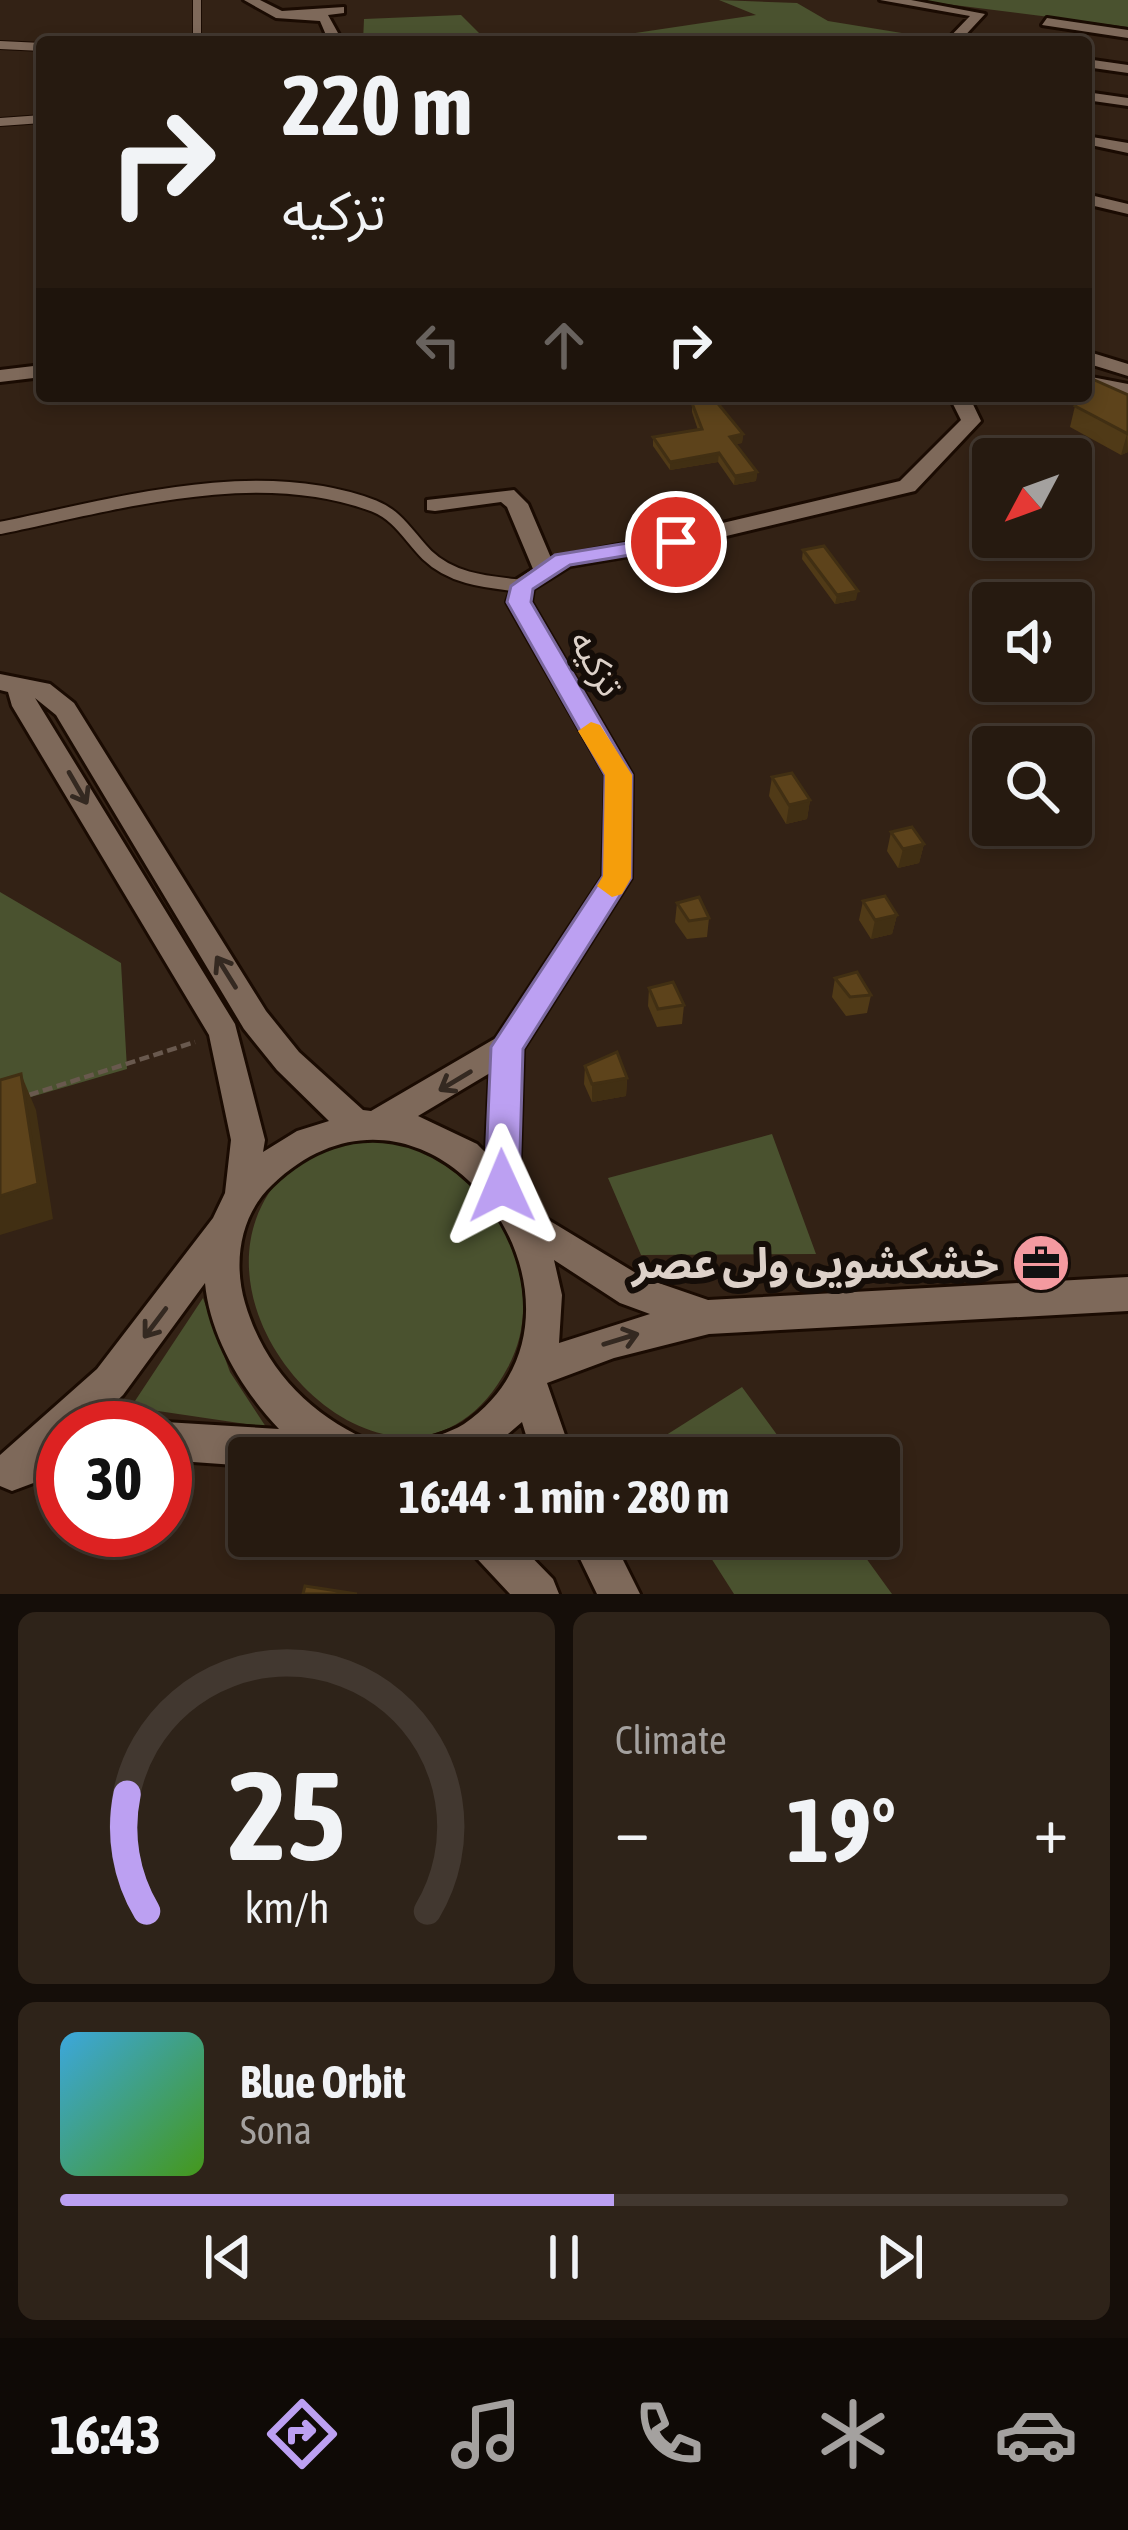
<!DOCTYPE html>
<meta charset="utf-8">
<style>
body{margin:0;font-family:"Asap Condensed","Noto Sans Arabic",sans-serif;background:#2e2319;color:#f1f3f6;height:100vh;display:flex;flex-direction:column;font-size:45px;white-space:nowrap}
*{box-sizing:border-box;margin:0}
p{font-size:39px;color:#a4a19f}
.icon{flex:none;width:66px;height:66px;fill:none;stroke:currentColor;stroke-width:2;stroke-linecap:round;stroke-linejoin:round}
.map{position:relative;height:1594px;overflow:hidden}
.drawer{display:flex;flex-direction:column;gap:18px;padding:18px;background:#150e09;flex:1}
.drawer>*{flex:none}
.guide{position:absolute;left:36px;top:36px;width:1056px;height:366px;border-radius:12px;box-shadow:0 6px 18px #0003,0 0 0 3px #423830;background:#261a10;color:#f1f3f6;overflow:hidden}
.needle{width:78px;rotate:229deg}
.controls{position:absolute;left:972px;top:438px;display:grid;gap:24px}
.controls a{display:grid;place-items:center;width:120px;height:120px;border-radius:12px;background:#261a10;box-shadow:0 6px 18px #0003,0 0 0 3px #423830;font-size:60px}
.speed{position:absolute;left:36px;top:1401px;display:flex;gap:24px;font-size:60px;font-weight:700;text-align:center}
.speed>*{display:grid;place-content:center;width:156px;height:156px;border-radius:50%;background:#261a10;box-shadow:0 6px 18px #0003,0 0 0 3px #423830;line-height:1}
.speed .limit{border:18px solid #d22;background:#fff;color:#111}
.pin{position:absolute;display:grid;place-items:center;width:102px;height:102px;color:#fff;margin:-51px;border:6px solid #fff;border-radius:50%;box-shadow:0 3px 12px #0007}
.me{position:absolute;width:132px;margin:-66px;rotate:359deg;stroke-linejoin:round;filter:drop-shadow(0 0 9px #0008)}
.turn{display:flex;align-items:center;gap:42px;height:252px;padding:0 48px;font-size:54px}
.turn .icon{width:156px;height:156px;stroke-width:2.5}
.turn b{display:block;font-size:84px;line-height:102px}
.lanes{display:flex;align-items:center;height:114px;padding:0 48px;background:#0003;justify-content:center;gap:60px;direction:ltr}
.lanes .off{opacity:.35}
.big{font-size:90px;font-weight:700;line-height:1.1}
.drawer .tile{flex:1;display:flex;flex-direction:column;justify-content:center;gap:18px;min-width:0;padding:0 42px;border-radius:18px;background:#2e2319}
.drawer .dial{align-items:center;gap:0}
.dial svg{height:312px;overflow:visible;fill:none;stroke:#423830;stroke-width:7;stroke-linecap:round;text-anchor:middle}
.dial text{fill:#f1f3f6;stroke:none}
.song{display:flex;align-items:center;gap:36px}
.cover{width:144px;height:144px;border-radius:18px;background:linear-gradient(135deg,hsl(200 70% 55%),hsl(100 70% 35%))}
.played{height:12px;border-radius:6px;background:linear-gradient(90deg,#bca0f2 55%,#423830 55%)}
.keys{display:flex;justify-content:space-around;direction:ltr}
.heat{display:flex;justify-content:space-between;align-items:center;font-size:66px;direction:ltr}
.drawer .tiles{flex:1;display:grid;gap:18px;grid-template-columns:1fr 1fr}
.tile:last-child{grid-column:span 2}
.trip{position:absolute;left:228px;top:1437px;width:672px;height:120px;border-radius:12px;background:#261a10;box-shadow:0 6px 18px #0003,0 0 0 3px #423830;font-weight:700;line-height:120px;text-align:center}
.tab-bar{display:flex;height:192px;justify-content:space-around;align-items:center;background:#0f0a06;color:#a4a19f}
.tab-bar .icon{width:84px;height:84px}
.tab-bar .on{color:#bca0f2}
.tab-bar b{font-size:54px;color:#f1f3f6}
.map>svg:first-child{display:block}
.green{fill:#4a522f}
.lines{fill:none;stroke-linecap:round;stroke-linejoin:round}
.service-far1-casing{stroke:#1a0b02;stroke-width:10}
.service-casing{stroke:#1a0b02;stroke-width:16}
.minor-casing{stroke:#1a0b02;stroke-width:6}
.path{stroke:#69594e;stroke-width:4.5;stroke-dasharray:10 4.5;stroke-linecap:butt}
.service-far1{stroke:#7e695a;stroke-width:8}
.service{stroke:#7e695a;stroke-width:12}
.minor{fill:#7e695a;fill-rule:evenodd}
.wall{fill:#503a17}
.shaded-wall{fill:#412f13}
.building{fill:#5d431b;stroke:#412f13;stroke-width:3}
.oneway{stroke:#342921}
.route{fill:#bca0f2;stroke:#7a689d;stroke-width:3}
.slow{fill:#f59e0b}
.labels{text-anchor:middle;dominant-baseline:central;stroke-width:12;stroke-linejoin:round;paint-order:stroke}
.street-label{font-size:36px;fill:#ddd1c9;stroke:#150d08}
.near-poi-label{font-size:42px;font-weight:bold;fill:#ddd1c9;stroke:#150d08;text-anchor:end}
</style>
<div class="map">
<svg width="1128" height="1594" viewBox="0 0 1128 1594">
<rect width="100%" height="100%" fill="#332215"/>
<path class="green" d="M 719,0 L 797,3 L 828,21 L 908,34 L 889,42 L 575,42 L 756,15 Z
M 914,0 L 1128,0 L 1128,27 Z
M 461,15 L 488,42 L 363,42 L 364,19 Z
M 0,892 L 121,963 L 127,1069 L 0,1106 Z
M 772,1134 L 816,1254 L 641,1255 L 608,1178 Z
M 344,1141 C 362,1141 381,1140 398,1144 C 489,1167 554,1282 508,1367 C 408,1557 161,1314 281,1177 C 297,1159 323,1150 344,1141 Z
M 203,1298 L 230,1372 L 266,1427 L 131,1407 Z
M 742,1387 L 794,1458 L 646,1458 L 641,1451 Z
M 697,1536 L 850,1536 L 892,1594 L 734,1594 Z"/>
<g class="lines">
<g class="service-far1-casing">
<path id="service-far1" d="M 197,0 L 197,42
M 0,45 L 42,47
M 0,122 L 42,119"/>
</g>
<g class="service-casing">
<path id="service" d="M 0,528 C 117,504 257,462 374,506 C 399,516 409,537 427,555 C 453,580 488,582 522,586"/>
</g>
<g class="minor-casing">
<path id="minor" d="M 244,0 L 260,0 L 282,11 L 344,7 L 344,13 L 328,15 L 343,42 L 329,42 L 320,21 L 276,18 Z
M 880,0 L 911,0 L 985,14 L 959,42 L 945,42 L 970,16 Z
M 1047,18 L 1128,30 L 1128,38 L 1042,25 Z
M 1086,59 L 1128,65 L 1128,73 L 1086,67 Z
M 1086,92 L 1128,98 L 1128,106 L 1086,100 Z
M 1086,136 L 1128,143 L 1128,153 L 1086,144 Z
M 1086,194 L 1128,204 L 1128,214 L 1086,204 Z
M 1086,351 L 1128,364 L 1128,376 L 1086,363 Z
M 42,365 L 42,377 L 0,382 L 0,370 Z
M 1086,376 L 1128,384 L 1128,396 L 1086,388 Z
M 949,396 L 969,396 L 981,421 L 915,491 L 676,548 L 570,566 L 533,589 L 531,602 L 632,775 L 631,878 L 523,1049 L 519,1187 L 532,1210 L 644,1278 L 708,1300 L 1128,1277 L 1128,1311 L 709,1334 L 614,1358 L 547,1383 L 573,1458 L 533,1458 L 522,1422 L 480,1458 L 407,1458 L 413,1444 C 430,1437 448,1434 464,1424 C 628,1311 433,1031 272,1185 C 240,1215 233,1262 245,1303 C 265,1371 313,1418 377,1444 L 383,1458 L 249,1458 L 249,1466 L 165,1460 L 165,1428 L 151,1428 L 165,1422 L 279,1429 C 243,1391 210,1337 205,1283 L 123,1395 L 88,1428 L 63,1428 L 63,1472 L 12,1491 L 0,1486 L 0,1455 L 97,1369 L 213,1218 L 225,1193 L 231,1140 L 209,1035 L 12,706 L 8,692 L 0,690 L 0,674 L 50,684 L 74,703 L 266,1011 L 299,1052 L 363,1110 L 371,1111 L 496,1038 L 603,877 L 606,775 L 507,602 L 514,581 L 533,569 L 507,507 L 501,502 L 435,511 L 427,510 L 427,500 L 514,490 L 528,504 L 551,558 L 676,534 L 900,481 L 961,420 ZM 35,698 L 56,715 L 244,1029 L 277,1070 L 329,1121 L 297,1131 L 263,1152 L 265,1140 L 235,1024 ZM 490,1073 L 486,1153 L 477,1144 L 418,1116 ZM 554,1260 L 620,1303 L 650,1314 L 559,1343 L 562,1295 Z
M 463,1536 L 511,1536 L 553,1579 L 559,1594 L 510,1594 L 469,1550 Z
M 569,1536 L 611,1536 L 640,1594 L 597,1594 Z"/>
</g>
<path class="path" d="M 29,1095 L 195,1042"/>
<use href="#service-far1" class="service-far1"/>
<use href="#service" class="service"/>
<use href="#minor" class="minor"/>
</g>
<path class="wall" d="M 1128,395 L 1128,452 L 1121,455 L 1070,427 L 1075,406 Z
M 692,403 L 743,434 L 742,443 L 736,444 L 757,472 L 756,481 L 734,485 L 718,462 L 670,470 L 653,446 L 653,437 L 698,430 L 692,412 Z
M 803,550 L 856,600 L 835,604 L 802,559 Z
M 772,777 L 810,800 L 807,819 L 786,824 L 769,796 Z
M 891,832 L 924,844 L 919,863 L 898,868 L 887,851 Z
M 863,901 L 897,915 L 892,934 L 871,939 L 859,920 Z
M 677,903 L 709,918 L 707,937 L 687,939 L 675,922 Z
M 835,978 L 871,995 L 867,1013 L 846,1016 L 832,997 Z
M 649,988 L 684,1005 L 682,1024 L 657,1027 L 648,1006 Z
M 585,1066 L 627,1078 L 626,1096 L 592,1102 L 584,1084 Z"/>
<path class="shaded-wall" d="M 743,434 L 742,443 L 729,445 L 730,437 Z
M 1127,434 L 1128,452 L 1121,455 Z
M 719,453 L 718,462 L 670,470 L 670,462 Z
M 757,472 L 756,481 L 734,485 L 735,476 Z
M 858,591 L 856,600 L 835,604 L 837,595 Z
M 810,800 L 807,819 L 786,824 L 789,805 Z
M 924,844 L 919,863 L 898,868 L 903,849 Z
M 897,915 L 892,934 L 871,939 L 875,920 Z
M 21,1074 L 36,1110 L 53,1219 L 0,1235 L 0,1196 Z
M 627,1078 L 626,1096 L 592,1102 L 592,1084 Z"/>
<path class="building" d="M 1090,378 L 1128,395 L 1128,434 L 1075,406 L 1081,396 L 1086,396 L 1086,386 Z
M 715,400 L 743,434 L 730,437 L 757,472 L 735,476 L 719,453 L 670,462 L 653,437 L 702,429 L 692,403 Z
M 824,546 L 858,591 L 837,595 L 803,550 Z
M 792,773 L 810,800 L 789,805 L 772,777 Z
M 912,827 L 924,844 L 903,849 L 891,832 Z
M 885,896 L 897,915 L 875,920 L 863,901 Z
M 699,897 L 709,918 L 689,921 L 677,903 Z
M 857,972 L 871,995 L 850,997 L 835,978 Z
M 673,982 L 684,1005 L 658,1009 L 649,988 Z
M 617,1052 L 627,1078 L 592,1084 L 585,1066 Z
M 21,1074 L 38,1184 L 0,1196 L 0,1080 Z
M 305,1586 L 357,1594 L 303,1594 Z"/>
<defs><path id="oneway-shaft" d="M-6 0H5M1.5-3L5.5 0L1.5 3" fill="none" stroke-width="1.6" stroke-linecap="round" stroke-linejoin="round" transform="scale(3)"/></defs>
<g class="oneway">
<use href="#oneway-shaft" transform="translate(78 788) rotate(60)"/>
<use href="#oneway-shaft" transform="translate(226 972) rotate(-122)"/>
<use href="#oneway-shaft" transform="translate(455 1081) rotate(149)"/>
<use href="#oneway-shaft" transform="translate(155 1323) rotate(127)"/>
<use href="#oneway-shaft" transform="translate(621 1339) rotate(-17)"/>
</g>
<path class="route" d="M 676,535 L 687,542 L 684,546 L 570,565 L 533,589 L 531,602 L 632,775 L 631,878 L 523,1049 L 519,1186 L 514,1197 L 502,1201 L 490,1197 L 485,1186 L 491,1047 L 603,876 L 605,775 L 507,602 L 511,586 L 555,555 Z"/>
<path class="slow" d="M 591,722 L 600,725 L 632,775 L 631,878 L 622,894 L 612,897 L 597,886 L 603,876 L 605,775 L 578,731 Z"/>
<defs>
<g id="office-disc" transform="scale(3)"><circle r="9.5" fill="#f49aa0" stroke="#150d08"/><path d="M-6-3h4V-5.5h4V-3h4V5H-6ZM-1-4.5V-3h2v-1.5ZM-6 0V1H6V0Z" fill="#111"/></g>
</defs>
<g fill-rule="evenodd">
<use href="#office-disc" x="1041" y="1263"/>
</g>
<g class="labels">
<g class="street-label">
<text transform="translate(597 663) rotate(60)">تزکیه</text>
</g>
<g class="near-poi-label">
<text x="999" y="1263">خشکشویی ولی عصر</text>
</g>
</g>
</svg>
<div class="controls">
<a><svg class="needle" viewBox="-14 -14 28 28"><path d="M0-13l5 13h-10z" fill="#e53935"/><path d="M0 13l5-13h-10z" fill="#a4a19f"/></svg></a>
<a><svg class="icon" aria-label="sound" viewBox="0 0 24 24"><path d="M4 9h4l5-4v14l-5-4H4zM17 9q2 3 0 6"/></svg></a>
<a><svg class="icon" aria-label="search" viewBox="0 0 24 24"><circle cx="10" cy="10" r="6"/><path d="M15 15l6 6"/></svg></a>
</div>
<div class="speed"><div class="limit">30</div></div>
<div class="pin" style="left:676px;top:542px;background:#d93025"><svg class="icon" aria-label="arrive" viewBox="0 0 24 24"><path d="M6 21V4h12l-3 4 3 4H6"/></svg></div>
<svg class="me" style="left:502px;top:1186px" viewBox="-20 -20 40 40"><path d="M0-17L14 15 0 8-14 15z" fill="#bca0f2" stroke="#fff" stroke-width="4"/></svg>
<div class="trip">16:44 · 1 min · 280 m</div>
<div class="guide">
<div class="turn"><svg class="icon" aria-label="right" viewBox="0 0 24 24"><path d="M7 20v-9h11M14 6l5 5-5 5"/></svg><div><b>220 m</b>تزکیه</div></div>
<div class="lanes"><svg class="icon off" aria-label="left" viewBox="0 0 24 24"><path d="M17 20v-9H6M10 6l-5 5 5 5"/></svg><svg class="icon off" aria-label="ahead" viewBox="0 0 24 24"><path d="M12 20V5M6 11l6-6 6 6"/></svg><svg class="icon" aria-label="right" viewBox="0 0 24 24"><path d="M7 20v-9h11M14 6l5 5-5 5"/></svg></div>
</div>
</div>
<section class="drawer">
<div class="tiles">
<div class="tile dial"><svg viewBox="0 0 100 80">
<path d="M14 69A42 42 0 1 1 86 69"/>
<path d="M14 69A42 42 0 0 1 9 39" stroke="#bca0f2"/>
<text x="50" y="56" font-size="32" font-weight="700">25</text>
<text x="50" y="72" font-size="11">km/h</text>
</svg></div>
<div class="tile"><p>Climate</p>
<div class="heat"><a>−</a><b class="big">19°</b><a>+</a></div>
</div>
<div class="tile">
<div class="song"><i class="cover"></i><div><b>Blue Orbit</b><p>Sona</p></div></div>
<div class="played"></div>
<div class="keys"><svg class="icon" aria-label="previous" viewBox="0 0 24 24"><path d="M18 5L8 12l10 7zM5 5v14"/></svg><svg class="icon" aria-label="pause" viewBox="0 0 24 24"><path d="M8 5v14M16 5v14"/></svg><svg class="icon" aria-label="next" viewBox="0 0 24 24"><path d="M6 5l10 7-10 7zM19 5v14"/></svg></div>
</div>
</div>
</section>
<nav class="tab-bar">
<b>16:43</b>
<svg class="icon on" aria-label="directions" viewBox="0 0 24 24"><path d="M12 3l9 9-9 9-9-9zM9 14v-3h6M13 9l2 2-2 2"/></svg>
<svg class="icon" aria-label="music" viewBox="0 0 24 24"><path d="M9 18V5l10-2v13"/><circle cx="6" cy="18" r="3"/><circle cx="16" cy="16" r="3"/></svg>
<svg class="icon" aria-label="phone" viewBox="0 0 24 24"><path d="M5 4h4l2 5-3 2q2 4 5 5l2-3 5 2v4C11 20 4 13 5 4z"/></svg>
<svg class="icon" aria-label="climate" viewBox="0 0 24 24"><path d="M12 3v18M4 7l16 10M4 17L20 7"/></svg>
<svg class="icon" aria-label="car" viewBox="0 0 24 24"><path d="M5 17H2v-5l4-1 3-4h7l3 4 3 1v5h-3M9 17h6M6 11h13"/><circle cx="7" cy="17" r="2"/><circle cx="17" cy="17" r="2"/></svg>
</nav>
